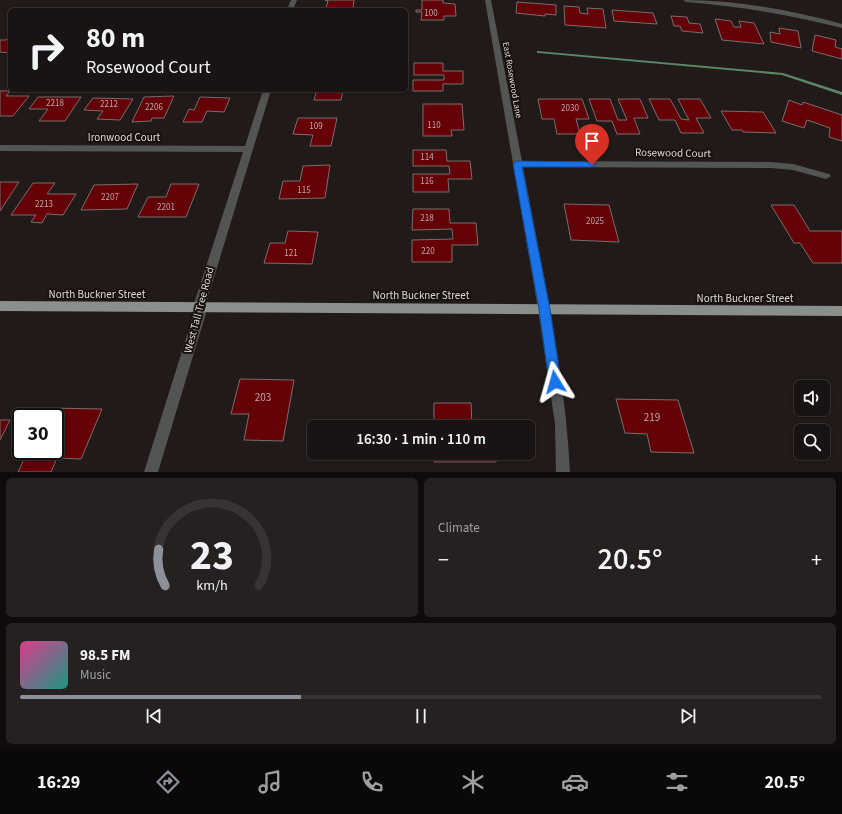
<!DOCTYPE html>
<meta charset="utf-8">
<style>
body{margin:0;font-family:"Source Sans 3",sans-serif;background:#262121;color:#f1f3f6;height:100vh;display:flex;flex-direction:column;font-size:15px;white-space:nowrap}
*{box-sizing:border-box;margin:0}
p{font-size:13px;color:#9f9ea0}
.icon{flex:none;width:22px;height:22px;fill:none;stroke:currentColor;stroke-width:2;stroke-linecap:round;stroke-linejoin:round}
.map{position:relative;height:472px;overflow:hidden}
.drawer{display:flex;flex-direction:column;gap:6px;padding:6px;background:#0e0b0a;flex:1}
.drawer>*{flex:none}
.banner{position:absolute;left:8px;top:8px;width:400px;height:84px;border-radius:6px;box-shadow:0 2px 6px #0003,0 0 0 1px #373333;background:#191413;color:#f1f3f6;overflow:hidden}
.buttons{position:absolute;left:794px;top:380px;display:grid;gap:8px}
.buttons a{display:grid;place-items:center;width:36px;height:36px;border-radius:6px;background:#191413;box-shadow:0 2px 6px #0003,0 0 0 1px #373333;font-size:20px}
.speed{position:absolute;left:12px;top:408px;display:flex;gap:8px;font-size:20px;font-weight:700;text-align:center}
.speed>*{display:grid;place-content:center;width:52px;height:52px;border-radius:50%;background:#191413;box-shadow:0 2px 6px #0003,0 0 0 1px #373333;line-height:1}
.speed .limit{border:2px solid #111;border-radius:6px;background:#fff;color:#111}
.pin{position:absolute;display:grid;place-items:center;width:34px;height:34px;color:#fff;margin:-41px -17px;border-radius:50% 50% 50% 0;rotate:-45deg;box-shadow:0 0 4px #0007}
.pin .icon{rotate:45deg}
.me{position:absolute;width:44px;margin:-22px;rotate:352deg;stroke-linejoin:round;filter:drop-shadow(0 0 3px #0008)}
.turn{display:flex;align-items:center;gap:14px;height:84px;padding:0 12px;font-size:18px}
.turn .icon{width:52px;height:52px;stroke-width:2.5}
.turn b{display:block;font-size:28px;line-height:34px}
.big{font-size:30px;font-weight:600;line-height:1.1}
.drawer .card{flex:1;display:flex;flex-direction:column;justify-content:center;gap:6px;min-width:0;padding:0 14px;border-radius:6px;background:#262121}
.drawer .dial{align-items:center;gap:0}
.dial svg{height:104px;overflow:visible;fill:none;stroke:#373333;stroke-width:7;stroke-linecap:round;text-anchor:middle}
.dial text{fill:#f1f3f6;stroke:none}
.song{display:flex;align-items:center;gap:12px}
.cover{width:48px;height:48px;border-radius:6px;background:linear-gradient(135deg,hsl(330 70% 55%),hsl(170 70% 35%))}
.played{height:4px;border-radius:2px;background:linear-gradient(90deg,#8c9099 35%,#373333 35%)}
.keys{display:flex;justify-content:space-around;direction:ltr}
.heat{display:flex;justify-content:space-between;align-items:center;font-size:22px;direction:ltr}
.drawer .tiles{flex:1;display:grid;gap:6px;grid-template-columns:1fr 1fr}
.card:last-child{grid-column:span 2}
.trip{position:absolute;left:307px;top:420px;width:228px;height:40px;border-radius:6px;background:#191413;box-shadow:0 2px 6px #0003,0 0 0 1px #373333;font-weight:600;line-height:40px;text-align:center}
.menu{display:flex;height:64px;justify-content:space-around;align-items:center;background:#0a0808;color:#9f9ea0}
.menu .icon{width:28px;height:28px}
.menu .active{color:#8c9099}
.menu b{font-size:18px;color:#f1f3f6}
.map>svg:first-child{display:block}
.lines{fill:none;stroke-linecap:round;stroke-linejoin:round}
.stream{fill:#598767;fill-rule:evenodd}
.building{fill:#640208;stroke:#776e6d}
.minor{fill:#525553;fill-rule:evenodd}
.major{fill:#898f8a;fill-rule:evenodd}
.route{fill:#1a73e8;stroke:#114b97}
.labels{text-anchor:middle;dominant-baseline:central;stroke-width:4;stroke-linejoin:round;paint-order:stroke}
.number-label{font-size:9px;fill:#c0a4a5}
.far-street-label{font-size:9px;fill:#dfdad9;stroke:#181110}
.street-label{font-size:11px;fill:#dfdad9;stroke:#181110}
.near-number-label{font-size:11px;fill:#c0a4a5}
</style>
<div class="map">
<svg width="842" height="472" viewBox="0 0 842 472">
<rect width="100%" height="100%" fill="#211a19"/>
<g class="lines">
<path class="stream" d="M 537,51 L 783,73 L 842,92 L 842,95 L 782,75 L 539,53 L 537,53 Z"/>
</g>
<path class="building" d="M 325,0 L 354,0 L 353,8 L 326,8 L 328,1 Z
M 422,0 L 443,0 L 443,3 L 455,4 L 456,16 L 444,16 L 444,20 L 421,20 L 422,12 L 416,12 L 416,10 L 422,10 Z
M 517,2 L 556,5 L 556,15 L 545,14 L 545,16 L 516,13 Z
M 564,6 L 579,7 L 580,13 L 588,14 L 587,8 L 603,9 L 606,28 L 565,25 Z
M 612,10 L 653,13 L 657,24 L 614,21 Z
M 671,16 L 687,17 L 689,23 L 700,24 L 703,33 L 682,31 L 680,26 L 674,26 Z
M 715,19 L 731,21 L 734,27 L 741,27 L 739,21 L 754,23 L 764,44 L 722,40 Z
M 779,28 L 798,31 L 801,48 L 771,42 L 770,32 L 780,34 Z
M 815,35 L 836,40 L 835,47 L 842,49 L 842,59 L 812,51 Z
M 9,37 L 10,37 L 10,53 L 0,52 L 0,40 L 6,40 Z
M 414,63 L 443,63 L 443,71 L 463,71 L 463,84 L 443,84 L 443,91 L 413,91 L 413,80 L 444,80 L 444,75 L 414,75 Z
M 307,90 L 343,90 L 341,100 L 314,100 L 317,90 Z
M 0,91 L 10,91 L 6,96 L 29,96 L 13,116 L 0,116 Z
M 174,96 L 164,118 L 152,118 L 151,121 L 132,122 L 144,97 Z
M 38,97 L 81,97 L 65,121 L 39,121 L 48,109 L 29,109 Z
M 200,97 L 230,98 L 224,112 L 207,111 L 202,122 L 183,122 L 189,109 L 194,110 Z
M 93,98 L 133,99 L 120,120 L 97,119 L 103,111 L 84,110 Z
M 538,99 L 582,99 L 589,119 L 576,119 L 580,134 L 557,134 L 554,119 L 542,119 Z
M 589,99 L 610,99 L 618,120 L 627,120 L 618,99 L 640,99 L 648,118 L 634,118 L 640,134 L 617,134 L 612,121 L 597,121 Z
M 649,99 L 670,99 L 681,119 L 689,120 L 678,99 L 700,99 L 711,118 L 696,118 L 704,133 L 681,133 L 675,120 L 659,120 Z
M 789,100 L 802,105 L 803,102 L 842,115 L 842,141 L 829,137 L 830,128 L 807,120 L 804,128 L 782,121 Z
M 423,104 L 462,104 L 464,130 L 451,130 L 452,136 L 423,136 Z
M 721,111 L 763,112 L 776,133 L 743,132 L 742,130 L 732,130 Z
M 298,118 L 337,118 L 331,146 L 310,146 L 313,135 L 293,134 Z
M 413,150 L 446,150 L 447,161 L 470,161 L 472,179 L 448,179 L 449,192 L 413,192 L 413,174 L 450,174 L 449,166 L 413,166 Z
M 330,165 L 325,198 L 279,199 L 283,181 L 300,181 L 303,166 Z
M 0,182 L 19,182 L 0,211 Z
M 33,183 L 55,183 L 47,194 L 76,194 L 63,215 L 47,214 L 42,223 L 31,222 L 36,215 L 11,215 Z
M 138,184 L 127,209 L 81,210 L 94,185 Z
M 171,184 L 199,184 L 186,217 L 138,217 L 148,197 L 166,197 Z
M 564,204 L 609,205 L 619,242 L 571,240 Z
M 771,205 L 794,205 L 810,231 L 842,231 L 842,263 L 813,263 L 800,243 L 794,243 Z
M 413,209 L 449,209 L 450,223 L 476,223 L 478,245 L 452,245 L 452,262 L 412,262 L 412,240 L 453,239 L 452,229 L 412,230 Z
M 288,231 L 318,232 L 312,264 L 264,263 L 270,243 L 285,243 Z
M 240,379 L 294,380 L 283,441 L 244,440 L 249,414 L 231,414 Z
M 616,399 L 678,400 L 694,453 L 651,452 L 647,434 L 625,433 Z
M 434,403 L 471,403 L 472,427 L 434,427 Z
M 49,408 L 102,409 L 81,459 L 57,458 L 51,472 L 18,472 L 28,451 L 55,451 L 55,417 L 45,417 Z
M 0,420 L 10,420 L 0,440 Z
M 434,453 L 495,453 L 496,462 L 434,462 Z"/>
<g class="lines">
<path class="minor" d="M 291,0 L 297,0 L 293,10 L 287,10 Z
M 485,0 L 491,0 L 522,161 L 771,162 L 793,164 L 829,174 L 831,176 L 826,179 L 793,170 L 771,168 L 523,167 C 542,268 565,369 570,472 L 556,472 L 555,424 L 538,309 Z
M 683,0 C 737,0 790,10 842,24 L 842,28 C 790,15 739,6 686,2 Z
M 263,90 L 271,90 L 205,307 L 206,313 L 158,472 L 144,472 L 194,313 L 193,307 L 243,152 L 0,151 L 0,145 L 245,146 Z"/>
<path class="major" d="M 0,301 L 842,306 L 842,316 L 0,311 Z"/>
</g>
<path class="route" d="M 517,161 L 592,162 L 596,165 L 592,167 L 522,167 L 550,309 L 561,382 L 559,386 L 555,387 L 551,386 L 549,382 L 539,309 L 513,164 Z"/>
<g class="labels">
<g class="number-label">
<text x="431" y="13">100</text>
<text x="55" y="103">2218</text>
<text x="109" y="104">2212</text>
<text x="154" y="107">2206</text>
<text x="570" y="108">2030</text>
<text x="434" y="125">110</text>
<text x="316" y="126">109</text>
<text x="427" y="157">114</text>
<text x="427" y="181">116</text>
<text x="304" y="190">115</text>
<text x="110" y="197">2207</text>
<text x="44" y="204">2213</text>
<text x="166" y="207">2201</text>
<text x="427" y="218">218</text>
<text x="595" y="221">2025</text>
<text x="428" y="251">220</text>
<text x="291" y="253">121</text>
</g>
<g class="far-street-label">
<text transform="translate(512 80) rotate(80)">East Rosewood Lane</text>
</g>
<g class="street-label">
<text x="124" y="137">Ironwood Court</text>
<text transform="translate(673 153) rotate(1)">Rosewood Court</text>
<text x="97" y="294">North Buckner Street</text>
<text x="421" y="295">North Buckner Street</text>
<text x="745" y="298">North Buckner Street</text>
<text transform="translate(199 310) rotate(-75)">West Tall Tree Road</text>
</g>
<g class="near-number-label">
<text x="263" y="397">203</text>
<text x="652" y="417">219</text>
</g>
</g>
</svg>
<div class="buttons">
<a><svg class="icon" aria-label="sound" viewBox="0 0 24 24"><path d="M4 9h4l5-4v14l-5-4H4zM17 9q2 3 0 6"/></svg></a>
<a><svg class="icon" aria-label="search" viewBox="0 0 24 24"><circle cx="10" cy="10" r="6"/><path d="M15 15l6 6"/></svg></a>
</div>
<div class="speed"><div class="limit">30</div></div>
<div class="pin" style="left:592px;top:165px;background:#d93025"><svg class="icon" aria-label="arrive" viewBox="0 0 24 24"><path d="M6 21V4h12l-3 4 3 4H6"/></svg></div>
<svg class="me" style="left:555px;top:382px" viewBox="-20 -20 40 40"><path d="M0-17L14 15 0 8-14 15z" fill="#1a73e8" stroke="#fff" stroke-width="4"/></svg>
<div class="trip">16:30 · 1 min · 110 m</div>
<div class="banner">
<div class="turn"><svg class="icon" aria-label="right" viewBox="0 0 24 24"><path d="M7 20v-9h11M14 6l5 5-5 5"/></svg><div><b>80 m</b>Rosewood Court</div></div>
</div>
</div>
<section class="drawer">
<div class="tiles">
<div class="card dial"><svg viewBox="0 0 100 80">
<path d="M14 69A42 42 0 1 1 86 69"/>
<path d="M14 69A42 42 0 0 1 9 41" stroke="#8c9099"/>
<text x="50" y="56" font-size="32" font-weight="700">23</text>
<text x="50" y="72" font-size="11">km/h</text>
</svg></div>
<div class="card"><p>Climate</p>
<div class="heat"><a>−</a><b class="big">20.5°</b><a>+</a></div>
</div>
<div class="card">
<div class="song"><i class="cover"></i><div><b>98.5 FM</b><p>Music</p></div></div>
<div class="played"></div>
<div class="keys"><svg class="icon" aria-label="previous" viewBox="0 0 24 24"><path d="M18 5L8 12l10 7zM5 5v14"/></svg><svg class="icon" aria-label="pause" viewBox="0 0 24 24"><path d="M8 5v14M16 5v14"/></svg><svg class="icon" aria-label="next" viewBox="0 0 24 24"><path d="M6 5l10 7-10 7zM19 5v14"/></svg></div>
</div>
</div>
</section>
<nav class="menu">
<b>16:29</b>
<svg class="icon active" aria-label="directions" viewBox="0 0 24 24"><path d="M12 3l9 9-9 9-9-9zM9 14v-3h6M13 9l2 2-2 2"/></svg>
<svg class="icon" aria-label="music" viewBox="0 0 24 24"><path d="M9 18V5l10-2v13"/><circle cx="6" cy="18" r="3"/><circle cx="16" cy="16" r="3"/></svg>
<svg class="icon" aria-label="phone" viewBox="0 0 24 24"><path d="M5 4h4l2 5-3 2q2 4 5 5l2-3 5 2v4C11 20 4 13 5 4z"/></svg>
<svg class="icon" aria-label="climate" viewBox="0 0 24 24"><path d="M12 3v18M4 7l16 10M4 17L20 7"/></svg>
<svg class="icon" aria-label="car" viewBox="0 0 24 24"><path d="M5 17H2v-5l4-1 3-4h7l3 4 3 1v5h-3M9 17h6M6 11h13"/><circle cx="7" cy="17" r="2"/><circle cx="17" cy="17" r="2"/></svg>
<svg class="icon" aria-label="filters" viewBox="0 0 24 24"><path d="M4 7h16M4 17h16"/><circle cx="9" cy="7" r="2"/><circle cx="15" cy="17" r="2"/></svg>
<b>20.5°</b>
</nav>
